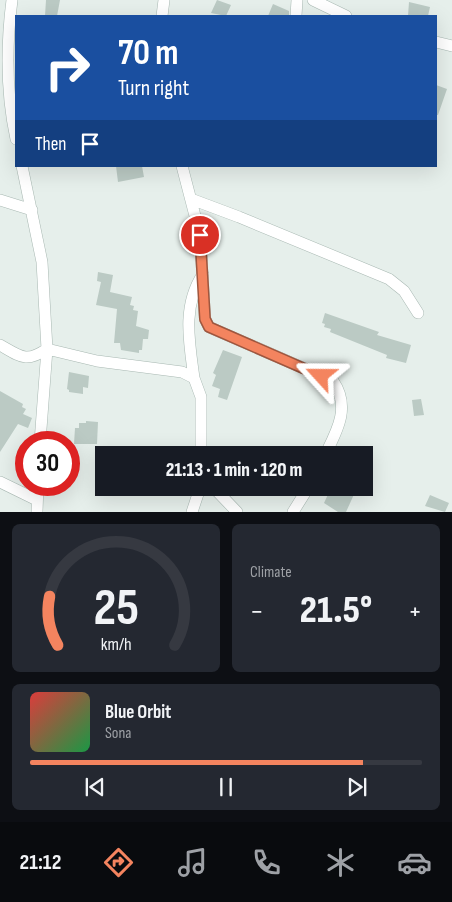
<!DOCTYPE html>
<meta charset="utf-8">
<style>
body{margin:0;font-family:"Sofia Sans Condensed",sans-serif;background:#242831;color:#f1f3f6;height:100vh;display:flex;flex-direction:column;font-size:19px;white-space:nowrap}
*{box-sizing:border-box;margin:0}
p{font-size:16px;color:#9ea1a6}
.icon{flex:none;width:28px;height:28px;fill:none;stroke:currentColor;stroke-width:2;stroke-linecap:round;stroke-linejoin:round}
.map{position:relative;height:512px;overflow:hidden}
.panel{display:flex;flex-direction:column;gap:12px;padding:12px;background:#0d0f14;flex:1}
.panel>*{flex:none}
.hud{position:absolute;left:15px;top:15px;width:422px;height:152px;border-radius:0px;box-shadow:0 5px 20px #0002;background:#1a4fa0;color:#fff;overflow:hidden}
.speed{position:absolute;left:15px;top:431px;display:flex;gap:10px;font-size:25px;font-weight:700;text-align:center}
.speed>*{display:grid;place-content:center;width:65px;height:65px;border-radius:50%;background:#171b24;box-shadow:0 5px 20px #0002;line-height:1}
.speed .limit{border:8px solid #d22;background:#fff;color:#111}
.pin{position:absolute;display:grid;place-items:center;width:42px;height:42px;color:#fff;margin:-21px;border:2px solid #fff;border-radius:50%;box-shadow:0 1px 5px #0007}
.me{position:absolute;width:55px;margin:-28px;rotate:294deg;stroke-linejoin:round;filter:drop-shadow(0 0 4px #0008)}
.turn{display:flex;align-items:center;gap:18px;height:105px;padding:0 20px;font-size:22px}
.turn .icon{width:65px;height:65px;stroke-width:2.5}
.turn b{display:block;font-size:35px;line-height:42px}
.then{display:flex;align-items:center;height:48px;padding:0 20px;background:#0003;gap:10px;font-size:19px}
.big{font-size:38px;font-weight:800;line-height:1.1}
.panel .card{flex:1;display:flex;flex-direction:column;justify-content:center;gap:8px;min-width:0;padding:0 18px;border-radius:8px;background:#242831}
.panel .dial{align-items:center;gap:0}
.dial svg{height:130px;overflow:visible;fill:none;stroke:#363941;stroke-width:7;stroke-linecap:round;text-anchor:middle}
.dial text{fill:#f1f3f6;stroke:none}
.song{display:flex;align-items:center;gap:15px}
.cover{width:60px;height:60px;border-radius:8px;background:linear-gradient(135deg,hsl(0 70% 55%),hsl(140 70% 35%))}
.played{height:5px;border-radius:2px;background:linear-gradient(90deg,#f4845f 85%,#363941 85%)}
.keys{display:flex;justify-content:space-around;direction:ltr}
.heat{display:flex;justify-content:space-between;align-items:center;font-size:28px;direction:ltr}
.panel .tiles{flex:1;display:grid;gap:12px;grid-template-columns:1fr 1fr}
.card:last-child{grid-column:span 2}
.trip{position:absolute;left:95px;top:446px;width:278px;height:50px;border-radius:0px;background:#171b24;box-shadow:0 5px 20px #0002;font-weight:800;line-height:50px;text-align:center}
.menu{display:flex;height:80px;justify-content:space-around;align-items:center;background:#090b0e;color:#9ea1a6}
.menu .icon{width:35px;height:35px}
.menu .on{color:#f4845f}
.menu b{font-size:22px;color:#f1f3f6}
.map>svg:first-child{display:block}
.building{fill:#bbcac4}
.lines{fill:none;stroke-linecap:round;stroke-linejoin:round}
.street-casing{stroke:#a8b8b2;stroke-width:12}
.street{stroke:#fff;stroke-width:11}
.route-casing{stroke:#9f563e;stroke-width:12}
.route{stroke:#f4845f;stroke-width:9}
</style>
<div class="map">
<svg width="452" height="512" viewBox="0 0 452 512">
<rect width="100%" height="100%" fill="#e6efeb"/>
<path class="building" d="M 46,0 L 60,0 L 57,16 L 45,16 Z
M 217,0 L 231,5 L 226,16 L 211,13 Z
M 409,2 L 430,7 L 428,16 L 408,16 Z
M 273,4 L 289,11 L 289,16 L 268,16 Z
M 436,85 L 447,89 L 438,115 L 436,115 Z
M 116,166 L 142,166 L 144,177 L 118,182 Z
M 98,272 L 113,275 L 110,292 L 132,297 L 130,305 L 134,306 L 133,310 L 138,311 L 136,326 L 149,330 L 148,339 L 143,339 L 142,350 L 139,350 L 139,353 L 121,350 L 120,343 L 114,343 L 117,309 L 96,305 L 101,282 L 97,281 Z
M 325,313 L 379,332 L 377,335 L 411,345 L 406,363 L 386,358 L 387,355 L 330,332 L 331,329 L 324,327 L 325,324 L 322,323 Z
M 223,350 L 242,357 L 227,400 L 218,397 L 220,389 L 212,386 L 216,375 L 213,373 Z
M 69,372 L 89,376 L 88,388 L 83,387 L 83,394 L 69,392 L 69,390 L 67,389 Z
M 0,391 L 23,404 L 22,407 L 26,409 L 23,414 L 32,418 L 28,428 L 18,424 L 0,452 Z
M 421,399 L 424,415 L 414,416 L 412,400 Z
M 86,421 L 98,422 L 97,444 L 74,444 L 75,428 L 79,428 L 79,423 L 86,423 Z
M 331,488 L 350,488 L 356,490 L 346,512 L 338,512 L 324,503 Z
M 430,495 L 449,503 L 445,512 L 425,506 Z"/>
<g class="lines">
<g class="street-casing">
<path id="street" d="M 12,0 C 6,47 6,93 16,139
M 313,0 L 346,16
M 162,16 L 164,0
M 296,16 L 297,0
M 436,42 L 452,46
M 22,166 L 42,262 L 47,349 L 40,442
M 182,166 L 200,235 L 205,319 L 209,327 L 333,381 C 351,407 337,431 325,455
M 191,199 L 239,217 L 389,279 L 404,291 L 418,313
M 0,200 L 32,210
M 0,345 C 21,357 26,363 47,349 L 97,361 L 182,372 L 194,378 L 201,397 L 201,455
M 194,378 C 189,341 182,306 203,274
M 0,482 L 37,500
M 214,488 L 237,512
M 37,512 L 38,485
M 192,512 L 200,488
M 293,512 L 308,488"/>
</g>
<use href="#street" class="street"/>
</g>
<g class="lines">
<g class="route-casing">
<path id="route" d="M 200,235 L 205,319 L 209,327 L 321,376"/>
</g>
<use href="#route" class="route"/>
</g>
</svg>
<div class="speed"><div class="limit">30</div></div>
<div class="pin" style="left:200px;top:235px;background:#d93025"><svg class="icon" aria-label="arrive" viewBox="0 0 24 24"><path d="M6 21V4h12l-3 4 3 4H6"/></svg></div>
<svg class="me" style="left:321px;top:376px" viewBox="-20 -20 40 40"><path d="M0-17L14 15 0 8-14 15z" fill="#f4845f" stroke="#fff" stroke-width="4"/></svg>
<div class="trip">21:13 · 1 min · 120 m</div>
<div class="hud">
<div class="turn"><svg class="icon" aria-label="right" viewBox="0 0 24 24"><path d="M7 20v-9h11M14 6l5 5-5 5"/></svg><div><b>70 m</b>Turn right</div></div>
<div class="then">Then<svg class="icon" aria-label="arrive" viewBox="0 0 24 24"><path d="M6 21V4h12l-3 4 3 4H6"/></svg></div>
</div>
</div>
<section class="panel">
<div class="tiles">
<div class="card dial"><svg viewBox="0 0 100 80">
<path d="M14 69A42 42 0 1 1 86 69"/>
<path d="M14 69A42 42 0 0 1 9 39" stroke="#f4845f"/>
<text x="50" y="56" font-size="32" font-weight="700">25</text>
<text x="50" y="72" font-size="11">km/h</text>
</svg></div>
<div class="card"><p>Climate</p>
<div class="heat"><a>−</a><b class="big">21.5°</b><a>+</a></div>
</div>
<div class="card">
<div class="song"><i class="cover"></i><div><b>Blue Orbit</b><p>Sona</p></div></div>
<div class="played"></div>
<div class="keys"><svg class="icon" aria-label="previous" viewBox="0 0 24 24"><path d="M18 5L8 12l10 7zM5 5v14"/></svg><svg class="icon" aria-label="pause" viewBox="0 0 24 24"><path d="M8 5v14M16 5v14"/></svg><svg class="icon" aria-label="next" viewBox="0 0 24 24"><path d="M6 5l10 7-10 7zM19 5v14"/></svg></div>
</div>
</div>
</section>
<nav class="menu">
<b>21:12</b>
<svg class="icon on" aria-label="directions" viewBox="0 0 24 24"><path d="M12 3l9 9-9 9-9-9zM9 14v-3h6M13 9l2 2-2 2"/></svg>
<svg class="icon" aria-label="music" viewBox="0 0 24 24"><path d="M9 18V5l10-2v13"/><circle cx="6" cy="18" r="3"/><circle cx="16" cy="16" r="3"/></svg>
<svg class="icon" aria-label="phone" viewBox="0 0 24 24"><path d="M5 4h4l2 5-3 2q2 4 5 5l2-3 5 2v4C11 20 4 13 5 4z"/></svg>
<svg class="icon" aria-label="climate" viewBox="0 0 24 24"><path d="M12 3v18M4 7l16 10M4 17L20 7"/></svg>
<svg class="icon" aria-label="car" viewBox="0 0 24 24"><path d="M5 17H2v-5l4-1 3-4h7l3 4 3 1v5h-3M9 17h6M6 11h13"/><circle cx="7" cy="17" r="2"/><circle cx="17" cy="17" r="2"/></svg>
</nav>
